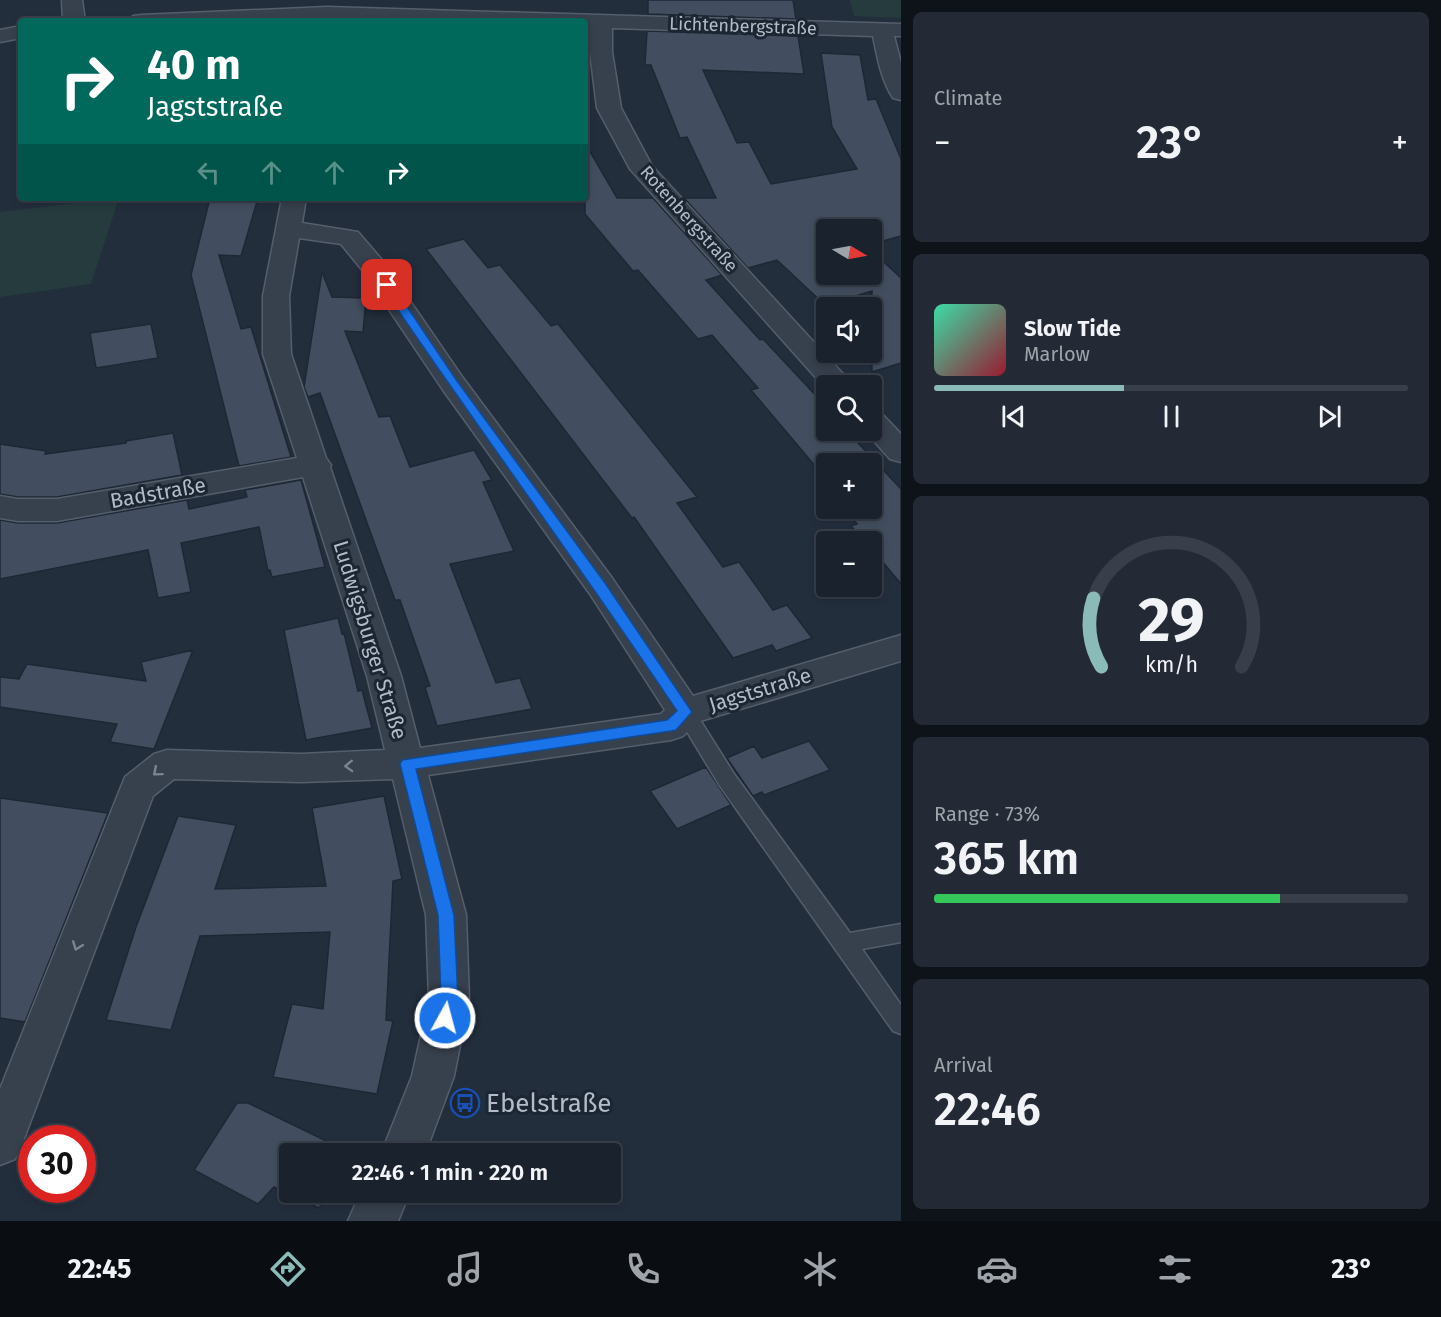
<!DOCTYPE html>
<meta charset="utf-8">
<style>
body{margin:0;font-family:"Fira Sans",sans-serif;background:#232a36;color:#f1f3f6;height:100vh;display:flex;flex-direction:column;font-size:22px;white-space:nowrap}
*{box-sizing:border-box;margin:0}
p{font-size:20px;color:#9fa4aa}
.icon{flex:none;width:33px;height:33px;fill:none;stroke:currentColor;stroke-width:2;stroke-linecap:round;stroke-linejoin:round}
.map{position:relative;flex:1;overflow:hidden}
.sheet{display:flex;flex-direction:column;gap:12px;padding:12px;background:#0e1319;width:540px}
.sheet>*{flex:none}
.top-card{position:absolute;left:18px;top:18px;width:570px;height:183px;border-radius:6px;box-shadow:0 3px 9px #0003,0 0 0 2px #383f4a;background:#00695c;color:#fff;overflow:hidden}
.needle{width:39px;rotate:100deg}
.controls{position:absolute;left:816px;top:219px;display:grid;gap:12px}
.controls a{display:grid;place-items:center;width:66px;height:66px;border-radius:6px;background:#1a222e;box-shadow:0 3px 9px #0003,0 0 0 2px #383f4a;font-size:30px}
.speed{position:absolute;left:18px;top:1125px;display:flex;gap:12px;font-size:30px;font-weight:700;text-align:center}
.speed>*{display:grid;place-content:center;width:78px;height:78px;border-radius:50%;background:#1a222e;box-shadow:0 3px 9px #0003,0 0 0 2px #383f4a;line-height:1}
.speed .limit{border:9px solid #d22;background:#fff;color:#111}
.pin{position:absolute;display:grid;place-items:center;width:51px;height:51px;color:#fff;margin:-26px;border-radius:12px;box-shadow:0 3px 9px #0006}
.me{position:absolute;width:66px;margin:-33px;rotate:7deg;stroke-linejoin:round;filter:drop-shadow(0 0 4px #0008)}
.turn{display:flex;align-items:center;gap:21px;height:126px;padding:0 30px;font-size:27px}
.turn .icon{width:78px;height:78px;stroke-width:2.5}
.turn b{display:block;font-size:42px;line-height:51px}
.lanes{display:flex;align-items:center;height:57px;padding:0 30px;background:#0003;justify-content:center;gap:30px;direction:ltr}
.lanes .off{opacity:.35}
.big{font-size:45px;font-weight:600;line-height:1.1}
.sheet .widget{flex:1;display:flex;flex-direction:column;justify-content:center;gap:9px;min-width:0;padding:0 21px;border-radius:9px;background:#232a36}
.sheet .dial{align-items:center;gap:0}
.dial svg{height:156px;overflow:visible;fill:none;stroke:#383f4a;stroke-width:7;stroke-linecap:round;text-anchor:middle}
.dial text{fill:#f1f3f6;stroke:none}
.song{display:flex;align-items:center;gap:18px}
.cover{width:72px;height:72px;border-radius:9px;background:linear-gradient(135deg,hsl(160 70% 55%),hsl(350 70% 35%))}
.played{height:6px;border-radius:3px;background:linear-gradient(90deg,#8bbbb9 40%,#383f4a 40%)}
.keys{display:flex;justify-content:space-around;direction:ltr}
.heat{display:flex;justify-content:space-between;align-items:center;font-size:33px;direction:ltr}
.charge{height:9px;border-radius:4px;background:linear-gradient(90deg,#34c759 73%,#383f4a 0)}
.trip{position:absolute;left:279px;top:1143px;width:342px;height:60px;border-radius:6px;background:#1a222e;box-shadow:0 3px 9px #0003,0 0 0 2px #383f4a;font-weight:600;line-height:60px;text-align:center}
.dock{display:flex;height:96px;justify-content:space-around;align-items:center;background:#0a0e12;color:#9fa4aa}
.dock .icon{width:42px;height:42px}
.dock .on{color:#8bbbb9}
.dock b{font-size:27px;color:#f1f3f6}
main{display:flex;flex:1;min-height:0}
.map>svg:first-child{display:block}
.green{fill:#253b3e}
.building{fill:#424e5f;stroke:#1e2734;stroke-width:1.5}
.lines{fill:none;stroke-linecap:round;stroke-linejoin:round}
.lane-casing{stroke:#555e6b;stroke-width:3}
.street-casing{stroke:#555e6b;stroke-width:3}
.lane{fill:#37404d;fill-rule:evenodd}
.street{fill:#37404d;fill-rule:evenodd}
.oneway{stroke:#7b8491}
.route{fill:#1a73e8;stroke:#114b97;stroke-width:1.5}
.labels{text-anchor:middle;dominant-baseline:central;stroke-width:6;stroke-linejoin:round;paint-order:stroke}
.far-street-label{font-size:18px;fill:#b2bbc8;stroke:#1c2532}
.street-label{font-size:21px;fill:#b2bbc8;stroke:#1c2532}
.near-poi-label{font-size:26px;fill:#b2bbc8;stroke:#1c2532;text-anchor:start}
</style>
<main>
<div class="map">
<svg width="901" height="1221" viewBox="0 0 901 1221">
<rect width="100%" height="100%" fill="#232e3d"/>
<path class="green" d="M 850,0 L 901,0 L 901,18 L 854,16 Z
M 119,198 L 91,284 L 0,297 L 0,212 Z"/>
<path class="building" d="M 648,0 L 793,0 L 796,19 L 648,14 Z
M 647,31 L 798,36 L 804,74 L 703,70 L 737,143 L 749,142 L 771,184 L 857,169 L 832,127 L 821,53 L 860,55 L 868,100 L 876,99 L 901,159 L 901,236 L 872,244 L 872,230 L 826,230 L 826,274 L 872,274 L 872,251 L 901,278 L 901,363 L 872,372 L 872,291 L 825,305 L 777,260 L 748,268 L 684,198 L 716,198 L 687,137 L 680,138 L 651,65 L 645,65 Z
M 585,143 L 617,198 L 653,198 L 722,275 L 706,280 L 760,340 L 763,339 L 821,401 L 826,409 L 826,430 L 846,430 L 901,489 L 901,584 L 872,549 L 872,542 L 865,542 L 851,526 L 857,524 L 844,508 L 872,508 L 872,464 L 826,464 L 826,488 L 815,475 L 821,473 L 751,390 L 758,388 L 712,335 L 698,339 L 638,270 L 633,271 L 585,214 Z
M 210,198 L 258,198 L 241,256 L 219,255 L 241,329 L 251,327 L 291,457 L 239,466 L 191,275 Z
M 464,239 L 488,268 L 500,265 L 551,326 L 558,324 L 697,497 L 677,503 L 723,567 L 739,562 L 773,610 L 787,605 L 812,638 L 776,651 L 772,645 L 733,658 L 634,517 L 632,518 L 426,249 Z
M 322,272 L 332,297 L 366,298 L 363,332 L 345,331 L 379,417 L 390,416 L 410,467 L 474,450 L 492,480 L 483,482 L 514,551 L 450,564 L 496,683 L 520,678 L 532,709 L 437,726 L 425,687 L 430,686 L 400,600 L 395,600 L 320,393 L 308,397 L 304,387 Z
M 151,324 L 158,358 L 96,368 L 90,333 Z
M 173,433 L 182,475 L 57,497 L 18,497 L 0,494 L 0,444 L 46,451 L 45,454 L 126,443 L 126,441 Z
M 301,480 L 325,567 L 272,577 L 270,570 L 268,571 L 259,527 L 181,543 L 191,592 L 158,598 L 148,550 L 0,579 L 0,520 L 18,523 L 57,523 L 187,500 L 189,509 L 247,497 L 245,490 Z
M 338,618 L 342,634 L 344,633 L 358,691 L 362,690 L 372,728 L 306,740 L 284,630 Z
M 193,650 L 154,749 L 110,742 L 117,724 L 0,707 L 0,677 L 19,679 L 27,664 L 146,681 L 141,662 Z
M 809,741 L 830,770 L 764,795 L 762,792 L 753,796 L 727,758 L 754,746 L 762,758 Z
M 706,767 L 731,805 L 677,829 L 650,791 Z
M 384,796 L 402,879 L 393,881 L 386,1020 L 393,1021 L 377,1094 L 273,1077 L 292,1004 L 323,1009 L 330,932 L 200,936 L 171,1030 L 106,1020 L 136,927 L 178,816 L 236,825 L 215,889 L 326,886 L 312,808 Z
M 0,798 L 108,813 L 25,1022 L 0,1018 Z
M 237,1103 L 248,1103 L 351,1153 L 290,1154 L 290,1192 L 328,1192 L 319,1208 L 274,1187 L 258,1204 L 194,1170 Z"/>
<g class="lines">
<g class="lane-casing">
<path id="lane" d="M 685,705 L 692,707 L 734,774 L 850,933 L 901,924 L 901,942 L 862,949 L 901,1005 L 901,1034 L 893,1031 L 720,786 L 675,712 L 678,707 Z"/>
</g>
<g class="street-casing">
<path id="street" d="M 62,0 L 82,0 L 85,21 L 63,21 Z
M 327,7 L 901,24 L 901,36 L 894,36 L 901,63 L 901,100 L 893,98 C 881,80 877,56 873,36 L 612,28 L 612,52 L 621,108 L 652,166 L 854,386 L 826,386 L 826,389 L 630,169 L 597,108 L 590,52 L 590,28 L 585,27 L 585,21 L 130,21 L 133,16 L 141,15 Z
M 21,26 L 21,38 L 0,42 L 0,30 Z
M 282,198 L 306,198 L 302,223 L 358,232 L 382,260 L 463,378 L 612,578 L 693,696 L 901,635 L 901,661 L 697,722 L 683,736 L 671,740 L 428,775 L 466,915 L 469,999 L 454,1076 L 425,1154 L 381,1154 L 412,1076 L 429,999 L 426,915 L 393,779 L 301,782 L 174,779 L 153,796 L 22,1144 L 15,1159 L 0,1165 L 0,1089 L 125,777 L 154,754 L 167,750 L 301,754 L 385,750 L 367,676 L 303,477 L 57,521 L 18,521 L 0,518 L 0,496 L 18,499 L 57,499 L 297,458 L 263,354 L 263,296 ZM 299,238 L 341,244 L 363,271 L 443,390 L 590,594 L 665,710 L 661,714 L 420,748 L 401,676 L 330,467 L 331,465 L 326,458 L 291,354 L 289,296 Z
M 872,412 L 882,414 L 901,434 L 901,462 L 890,459 L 864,430 L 872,430 Z
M 364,1192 L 410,1192 L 398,1221 L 348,1221 L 355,1205 Z"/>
</g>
<use href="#lane" class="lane"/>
<use href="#street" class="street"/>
</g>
<defs><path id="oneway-chevron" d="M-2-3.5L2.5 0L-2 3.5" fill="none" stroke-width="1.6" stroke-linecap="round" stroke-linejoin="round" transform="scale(1.5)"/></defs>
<g class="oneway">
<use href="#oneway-chevron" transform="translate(349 766) rotate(178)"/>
<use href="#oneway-chevron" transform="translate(157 772) rotate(140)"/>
<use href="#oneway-chevron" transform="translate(77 946) rotate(111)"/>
</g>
<path class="route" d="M 387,282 L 391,283 L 457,381 L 605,583 L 692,712 L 676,730 L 671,731 L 416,769 L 454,915 L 458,999 L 451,1023 L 445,1026 L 439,1023 L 437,1018 L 441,999 L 438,915 L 400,764 L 402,760 L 667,720 L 677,711 C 581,567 478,429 381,285 Z"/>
<defs>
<g id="bus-ring" transform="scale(1.5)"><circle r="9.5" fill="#1c2532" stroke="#1a4fb4" stroke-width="1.5"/><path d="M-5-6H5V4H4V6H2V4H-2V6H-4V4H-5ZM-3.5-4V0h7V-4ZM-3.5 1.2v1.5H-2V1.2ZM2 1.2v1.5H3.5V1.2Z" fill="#1a4fb4"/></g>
</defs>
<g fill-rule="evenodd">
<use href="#bus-ring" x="465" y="1103"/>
</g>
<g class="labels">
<g class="far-street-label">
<text transform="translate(743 26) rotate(2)">Lichtenbergstraße</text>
<text transform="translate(689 219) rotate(48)">Rotenbergstraße</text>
</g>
<g class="street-label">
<text transform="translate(158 493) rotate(-10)">Badstraße</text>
<text transform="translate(370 640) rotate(73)">Ludwigsburger Straße</text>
<text transform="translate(760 690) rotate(-17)">Jagststraße</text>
</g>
<g class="near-poi-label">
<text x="486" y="1103">Ebelstraße</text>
</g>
</g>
</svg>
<div class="controls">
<a><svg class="needle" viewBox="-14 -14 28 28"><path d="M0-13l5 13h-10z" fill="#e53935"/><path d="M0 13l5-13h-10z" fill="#9fa4aa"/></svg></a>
<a><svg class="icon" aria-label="sound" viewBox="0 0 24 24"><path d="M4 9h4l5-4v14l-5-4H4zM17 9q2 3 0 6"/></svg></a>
<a><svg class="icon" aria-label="search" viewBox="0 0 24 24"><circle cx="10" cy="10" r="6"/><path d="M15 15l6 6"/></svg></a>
<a>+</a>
<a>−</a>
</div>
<div class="speed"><div class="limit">30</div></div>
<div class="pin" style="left:387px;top:285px;background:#d93025"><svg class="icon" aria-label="arrive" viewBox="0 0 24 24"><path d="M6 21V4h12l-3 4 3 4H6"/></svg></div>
<svg class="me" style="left:445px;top:1018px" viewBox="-20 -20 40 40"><circle r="17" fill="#1a73e8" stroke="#fff" stroke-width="3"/><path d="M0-11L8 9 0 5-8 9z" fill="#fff"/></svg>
<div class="trip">22:46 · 1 min · 220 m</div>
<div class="top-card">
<div class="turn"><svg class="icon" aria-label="right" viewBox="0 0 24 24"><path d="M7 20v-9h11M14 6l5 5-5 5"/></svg><div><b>40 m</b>Jagststraße</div></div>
<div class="lanes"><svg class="icon off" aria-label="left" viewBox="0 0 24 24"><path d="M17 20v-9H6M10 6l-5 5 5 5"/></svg><svg class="icon off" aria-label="ahead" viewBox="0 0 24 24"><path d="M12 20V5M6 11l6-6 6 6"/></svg><svg class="icon off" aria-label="ahead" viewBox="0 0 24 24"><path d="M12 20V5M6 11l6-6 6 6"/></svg><svg class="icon" aria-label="right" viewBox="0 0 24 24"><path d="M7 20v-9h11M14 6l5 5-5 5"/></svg></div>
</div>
</div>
<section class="sheet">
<div class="widget"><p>Climate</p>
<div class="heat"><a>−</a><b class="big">23°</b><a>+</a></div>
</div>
<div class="widget">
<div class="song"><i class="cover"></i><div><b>Slow Tide</b><p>Marlow</p></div></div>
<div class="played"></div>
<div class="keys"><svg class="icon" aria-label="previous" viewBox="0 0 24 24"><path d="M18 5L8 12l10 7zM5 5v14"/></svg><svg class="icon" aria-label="pause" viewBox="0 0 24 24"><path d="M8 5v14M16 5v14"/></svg><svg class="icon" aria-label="next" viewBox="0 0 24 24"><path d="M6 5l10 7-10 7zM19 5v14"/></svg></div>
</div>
<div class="widget dial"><svg viewBox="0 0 100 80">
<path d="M14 69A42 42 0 1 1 86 69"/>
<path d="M14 69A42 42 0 0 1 10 34" stroke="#8bbbb9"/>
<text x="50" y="56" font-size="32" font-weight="700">29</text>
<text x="50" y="72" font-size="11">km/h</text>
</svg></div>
<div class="widget"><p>Range · 73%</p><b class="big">365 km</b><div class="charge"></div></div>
<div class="widget"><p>Arrival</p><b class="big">22:46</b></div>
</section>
</main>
<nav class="dock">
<b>22:45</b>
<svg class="icon on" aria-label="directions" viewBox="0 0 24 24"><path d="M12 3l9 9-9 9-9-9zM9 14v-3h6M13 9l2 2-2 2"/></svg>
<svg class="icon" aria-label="music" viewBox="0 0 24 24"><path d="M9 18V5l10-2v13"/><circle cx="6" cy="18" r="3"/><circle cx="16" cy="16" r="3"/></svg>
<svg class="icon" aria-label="phone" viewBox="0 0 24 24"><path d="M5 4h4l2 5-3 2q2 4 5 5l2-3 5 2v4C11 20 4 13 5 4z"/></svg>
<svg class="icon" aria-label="climate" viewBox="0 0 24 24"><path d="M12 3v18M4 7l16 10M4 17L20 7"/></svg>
<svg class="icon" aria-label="car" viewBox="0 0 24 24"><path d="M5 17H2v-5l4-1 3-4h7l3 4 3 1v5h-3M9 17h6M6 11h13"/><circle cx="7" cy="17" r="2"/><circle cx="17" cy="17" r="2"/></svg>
<svg class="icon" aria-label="filters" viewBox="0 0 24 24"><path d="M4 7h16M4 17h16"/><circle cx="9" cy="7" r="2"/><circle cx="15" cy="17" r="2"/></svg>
<b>23°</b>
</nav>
